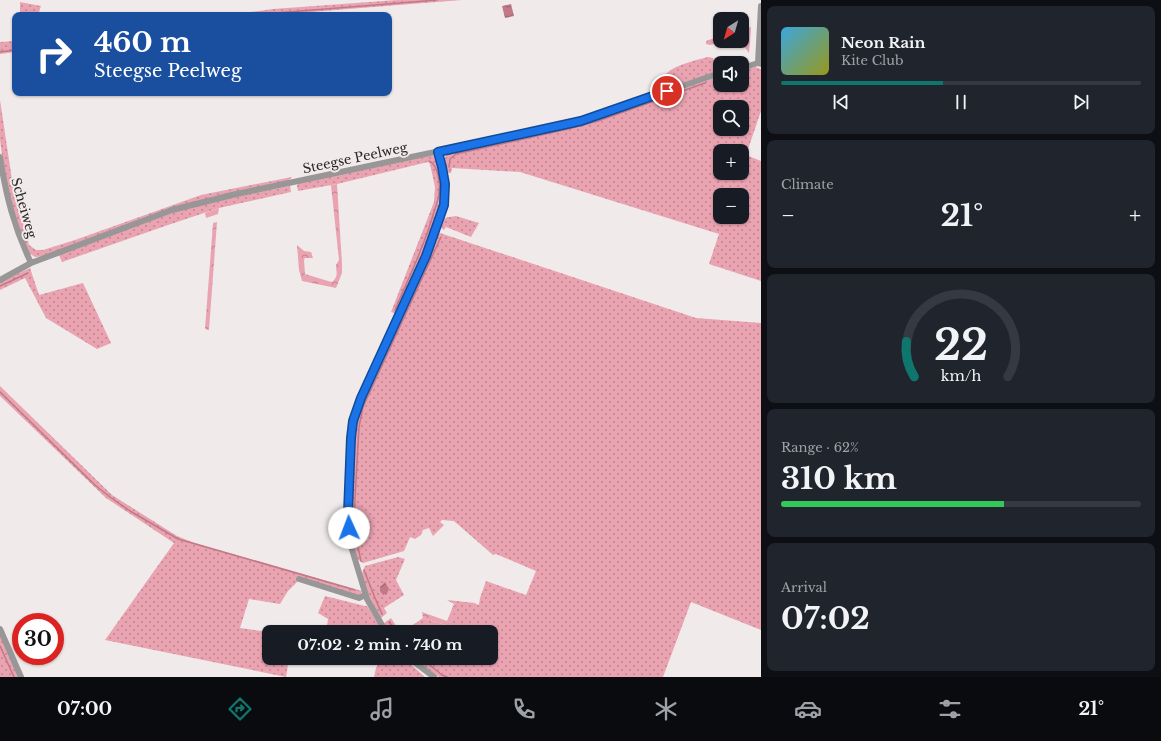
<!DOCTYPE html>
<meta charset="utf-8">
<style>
body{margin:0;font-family:"Libre Baskerville",serif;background:#20242c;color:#f1f3f6;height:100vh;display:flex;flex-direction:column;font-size:15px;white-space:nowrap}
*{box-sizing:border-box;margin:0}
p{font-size:13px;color:#9ea1a6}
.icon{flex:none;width:22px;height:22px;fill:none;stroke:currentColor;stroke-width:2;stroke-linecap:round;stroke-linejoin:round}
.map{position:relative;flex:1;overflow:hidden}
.drawer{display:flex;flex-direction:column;gap:6px;padding:6px;background:#0d0f14;width:400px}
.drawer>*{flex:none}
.top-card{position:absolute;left:12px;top:12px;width:380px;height:84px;border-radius:8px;box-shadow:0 1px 3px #0004;background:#1a4fa0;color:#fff;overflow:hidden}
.needle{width:26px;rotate:217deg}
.tools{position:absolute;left:713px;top:12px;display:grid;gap:8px}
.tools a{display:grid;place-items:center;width:36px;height:36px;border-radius:8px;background:#171b24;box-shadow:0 1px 3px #0004;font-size:20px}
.speed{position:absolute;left:12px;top:613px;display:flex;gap:8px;font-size:20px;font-weight:700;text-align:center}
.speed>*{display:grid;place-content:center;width:52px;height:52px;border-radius:50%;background:#171b24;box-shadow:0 1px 3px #0004;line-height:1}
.speed .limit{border:6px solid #d22;background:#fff;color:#111}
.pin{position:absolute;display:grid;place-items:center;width:34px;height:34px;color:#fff;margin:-17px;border:2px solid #fff;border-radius:50%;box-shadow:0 1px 4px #0007}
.me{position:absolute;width:44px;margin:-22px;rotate:358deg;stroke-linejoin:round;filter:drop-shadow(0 0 3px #0008)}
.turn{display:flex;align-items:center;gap:14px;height:84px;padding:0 16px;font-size:18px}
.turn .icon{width:52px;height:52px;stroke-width:2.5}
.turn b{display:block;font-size:28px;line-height:34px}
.big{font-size:30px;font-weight:700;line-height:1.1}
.drawer .tile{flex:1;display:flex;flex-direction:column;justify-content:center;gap:6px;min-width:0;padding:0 14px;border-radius:8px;background:#20242c}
.drawer .dial{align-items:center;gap:0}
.dial svg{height:104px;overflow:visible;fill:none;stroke:#363941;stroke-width:7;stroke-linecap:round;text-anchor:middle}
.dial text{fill:#f1f3f6;stroke:none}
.song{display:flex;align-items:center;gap:12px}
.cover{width:48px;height:48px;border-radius:6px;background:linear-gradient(135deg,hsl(200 70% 55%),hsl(60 70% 35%))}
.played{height:4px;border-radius:2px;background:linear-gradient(90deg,#0f766e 45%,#363941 45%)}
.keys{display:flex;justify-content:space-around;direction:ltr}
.heat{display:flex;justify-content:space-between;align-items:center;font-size:22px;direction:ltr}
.charge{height:6px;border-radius:3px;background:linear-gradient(90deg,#34c759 62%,#363941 0)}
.trip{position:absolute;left:262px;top:625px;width:236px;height:40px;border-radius:8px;background:#171b24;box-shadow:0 1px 3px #0004;font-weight:700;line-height:40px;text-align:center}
.tab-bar{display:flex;height:64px;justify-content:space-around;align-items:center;background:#090b0e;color:#9ea1a6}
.tab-bar .icon{width:28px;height:28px}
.tab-bar .on{color:#0f766e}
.tab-bar b{font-size:18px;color:#f1f3f6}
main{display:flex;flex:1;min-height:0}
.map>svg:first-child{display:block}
.grass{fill:url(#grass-dots);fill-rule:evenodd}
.forest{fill:url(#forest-crowns)}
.garden{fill:#eaa3b1}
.water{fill:url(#water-waves)}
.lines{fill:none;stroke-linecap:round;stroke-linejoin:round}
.stream{stroke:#c17988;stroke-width:1.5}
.street{stroke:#989696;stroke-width:6}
.route-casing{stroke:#114b97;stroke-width:10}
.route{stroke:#1a73e8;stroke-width:7}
.labels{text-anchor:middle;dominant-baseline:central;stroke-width:4;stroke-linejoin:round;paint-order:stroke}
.street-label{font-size:13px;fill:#2b2829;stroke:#f0eaeb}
</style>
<main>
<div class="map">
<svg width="761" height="677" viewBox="0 0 761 677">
<defs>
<pattern id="grass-dots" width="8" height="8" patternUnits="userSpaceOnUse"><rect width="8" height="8" fill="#eaa3b1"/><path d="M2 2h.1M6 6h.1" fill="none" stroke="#be8590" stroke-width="1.8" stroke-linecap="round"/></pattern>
<pattern id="forest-crowns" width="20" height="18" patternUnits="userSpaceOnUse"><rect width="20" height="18" fill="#eaa3b1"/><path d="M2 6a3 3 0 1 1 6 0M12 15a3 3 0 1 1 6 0" fill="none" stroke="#be8590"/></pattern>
<pattern id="water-waves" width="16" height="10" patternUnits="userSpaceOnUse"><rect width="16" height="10" fill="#c17988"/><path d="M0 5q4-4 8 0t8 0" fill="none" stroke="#9d636f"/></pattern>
</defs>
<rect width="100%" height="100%" fill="#f0eaeb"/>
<path class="grass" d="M 397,0 L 462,0 L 273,15 L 230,15 L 273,9 Z
M 20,2 L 41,6 L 38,15 L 20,15 Z
M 15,41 L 15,52 L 0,54 L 0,42 Z
M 708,57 L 713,58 L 719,71 L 668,88 C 649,70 697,60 708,57 Z
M 755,67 L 761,69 L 761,111 L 746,155 L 761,161 L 761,281 L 709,264 L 719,234 L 520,172 L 452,168 L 451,173 L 446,173 L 444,162 L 446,155 L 454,151 L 562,128 L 604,116 L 720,76 L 720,85 L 742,85 L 742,71 ZM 720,107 L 742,107 L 742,129 L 720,129 ZM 720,151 L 742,151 L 742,173 L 720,173 ZM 720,195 L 742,195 L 742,217 L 720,217 Z
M 0,100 L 12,180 L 29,245 L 36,250 L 43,250 L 75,240 L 201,195 L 292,177 L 288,181 L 212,197 L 131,224 L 46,256 L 35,257 L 29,253 L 14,217 L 5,177 L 0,140 Z
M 430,155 L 435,156 L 441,167 L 443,188 L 440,204 L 431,233 L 397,314 L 391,312 L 434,202 L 435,187 L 430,164 L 428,162 L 337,184 L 298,191 L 297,186 L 298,183 Z
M 290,186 L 291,192 L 219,208 L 168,225 L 62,262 L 59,255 L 190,206 Z
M 456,216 L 479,223 L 471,237 L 446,227 L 444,230 L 441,228 L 444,219 L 447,217 L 450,217 Z
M 437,232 L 696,318 L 761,323 L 761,630 L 691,602 L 663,677 L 439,677 L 413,658 L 491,658 L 491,632 L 402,632 L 423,618 L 449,626 L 456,603 L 454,604 L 447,600 L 475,603 L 476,604 L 479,605 L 480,598 L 486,581 L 526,595 L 536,571 L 496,554 L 493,555 L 454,521 L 442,520 L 440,522 L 444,525 L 433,536 L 429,528 L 423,530 L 421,535 L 415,539 L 410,537 L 404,551 L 363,563 L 357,559 L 351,536 L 350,519 L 352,462 L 357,415 Z
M 30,268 L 39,295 L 83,283 L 111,343 L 97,349 L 46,318 L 25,278 L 0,290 L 0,282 Z
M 0,386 L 112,495 L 177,536 L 192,542 L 362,591 L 361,594 L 357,596 L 301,578 L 288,591 L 280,604 L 249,599 L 240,628 L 269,632 L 269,658 L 289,658 L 286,677 L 105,640 L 174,543 L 106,498 L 0,396 Z
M 398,557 L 405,559 L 396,580 L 404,595 L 384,608 L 387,613 L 381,618 L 368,595 L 362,573 L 365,566 Z
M 325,596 L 365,606 L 367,606 L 384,632 L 326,632 L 328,619 L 318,613 Z
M 391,618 L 400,632 L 390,632 L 384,623 Z
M 0,633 L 19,677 L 0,677 Z
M 382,658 L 404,658 L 425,677 L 374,677 L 376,668 Z"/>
<path class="forest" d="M 751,27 L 749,53 C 745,47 741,44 734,41 L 742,41 L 742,30 Z
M 720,36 L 720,41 L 727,41 L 710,45 L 706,44 L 706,41 Z
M 337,184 L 342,264 L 342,273 L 336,288 L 302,281 L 299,270 L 297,245 L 304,251 L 311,252 L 313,258 L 305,258 L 304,260 L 305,274 L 328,281 L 332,282 C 339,276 336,272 336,265 L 339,260 L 331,185 Z
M 217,222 L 209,330 L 205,329 L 213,223 Z
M 456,603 L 458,603 L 449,626 L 423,618 L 422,612 L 447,621 L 454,604 Z"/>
<path class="garden" d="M 219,208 L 218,214 L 206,218 L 205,213 Z"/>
<path class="water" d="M 511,4 L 514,16 L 505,18 L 502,6 Z
M 385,582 L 389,589 L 387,593 L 383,595 L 380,591 L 380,587 Z"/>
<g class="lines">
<path class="stream" d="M 250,15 L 437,0
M 0,52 L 15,50
M 449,167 L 450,159 L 456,154 L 568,129 L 598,121 L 705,83
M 0,286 L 28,273
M 395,310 C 408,279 424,248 433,215 C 435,209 438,201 439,194 C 440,185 439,165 429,161
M 0,392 L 95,485 L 110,497 L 130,511 L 178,539 L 355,590
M 361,561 L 354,529 L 355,498 L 359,427 L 363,407 L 441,237
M 364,570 L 375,598 L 382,614
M 389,622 L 397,632
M 0,646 L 14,677
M 421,658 L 442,675 L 447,677"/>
<path class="street" d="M 758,63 L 761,6
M 742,68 L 758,63 L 761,64
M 0,157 C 6,196 14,227 31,263
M 0,280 L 31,263 L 172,210 L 232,195 L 581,121 L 720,73
M 299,579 L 359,598 L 365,595
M 0,629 L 21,677
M 386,632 L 367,599 L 350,543 L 348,513 L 351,439 L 353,421 L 361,398 L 426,256 L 444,205 L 445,185 L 442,167 L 438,152
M 409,658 L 434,677"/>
</g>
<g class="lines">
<g class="route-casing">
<path id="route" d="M 349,528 L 348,513 L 351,438 L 353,421 L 361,398 L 426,256 L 444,205 L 445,184 L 442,167 L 438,152 L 581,121 L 667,91"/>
</g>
<use href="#route" class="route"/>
</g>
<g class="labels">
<g class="street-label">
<text transform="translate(355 158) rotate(-12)">Steegse Peelweg</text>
<text transform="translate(24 208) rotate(74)">Scheiweg</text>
</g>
</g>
</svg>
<div class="tools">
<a><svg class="needle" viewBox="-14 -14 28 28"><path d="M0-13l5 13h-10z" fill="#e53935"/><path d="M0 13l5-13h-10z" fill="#9ea1a6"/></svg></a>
<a><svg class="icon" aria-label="sound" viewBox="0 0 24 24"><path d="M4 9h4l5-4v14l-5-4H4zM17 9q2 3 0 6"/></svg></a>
<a><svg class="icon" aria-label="search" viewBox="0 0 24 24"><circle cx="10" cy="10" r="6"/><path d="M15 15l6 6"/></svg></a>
<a>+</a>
<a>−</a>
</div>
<div class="speed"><div class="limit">30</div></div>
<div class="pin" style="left:667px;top:91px;background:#d93025"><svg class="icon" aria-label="arrive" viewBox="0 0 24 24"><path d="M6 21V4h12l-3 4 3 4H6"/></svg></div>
<svg class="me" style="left:349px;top:528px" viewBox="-20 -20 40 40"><circle r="19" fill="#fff"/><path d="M0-13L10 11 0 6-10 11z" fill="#1a73e8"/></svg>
<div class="trip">07:02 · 2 min · 740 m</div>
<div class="top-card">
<div class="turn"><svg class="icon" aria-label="right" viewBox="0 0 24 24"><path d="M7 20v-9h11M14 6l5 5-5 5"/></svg><div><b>460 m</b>Steegse Peelweg</div></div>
</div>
</div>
<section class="drawer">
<div class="tile">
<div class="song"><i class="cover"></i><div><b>Neon Rain</b><p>Kite Club</p></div></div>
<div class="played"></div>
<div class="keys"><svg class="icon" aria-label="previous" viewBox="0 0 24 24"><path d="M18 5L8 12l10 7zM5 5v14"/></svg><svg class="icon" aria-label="pause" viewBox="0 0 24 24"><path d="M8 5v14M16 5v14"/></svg><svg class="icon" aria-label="next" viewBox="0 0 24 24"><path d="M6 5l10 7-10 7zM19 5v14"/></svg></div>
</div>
<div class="tile"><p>Climate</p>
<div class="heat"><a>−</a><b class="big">21°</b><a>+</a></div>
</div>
<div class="tile dial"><svg viewBox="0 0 100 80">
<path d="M14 69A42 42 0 1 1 86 69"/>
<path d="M14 69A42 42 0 0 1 8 42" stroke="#0f766e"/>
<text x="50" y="56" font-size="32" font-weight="700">22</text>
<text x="50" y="72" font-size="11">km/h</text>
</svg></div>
<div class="tile"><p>Range · 62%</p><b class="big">310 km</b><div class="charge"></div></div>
<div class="tile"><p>Arrival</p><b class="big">07:02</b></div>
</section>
</main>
<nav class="tab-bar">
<b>07:00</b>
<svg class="icon on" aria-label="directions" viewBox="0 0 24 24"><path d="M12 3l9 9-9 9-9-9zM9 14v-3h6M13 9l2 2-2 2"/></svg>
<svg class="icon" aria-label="music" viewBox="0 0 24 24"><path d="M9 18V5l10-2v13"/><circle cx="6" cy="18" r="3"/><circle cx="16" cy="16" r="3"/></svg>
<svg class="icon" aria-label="phone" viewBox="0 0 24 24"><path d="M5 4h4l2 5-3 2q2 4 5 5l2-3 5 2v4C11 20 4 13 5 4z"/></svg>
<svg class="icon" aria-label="climate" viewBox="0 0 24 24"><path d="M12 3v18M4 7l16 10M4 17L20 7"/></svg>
<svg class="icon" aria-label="car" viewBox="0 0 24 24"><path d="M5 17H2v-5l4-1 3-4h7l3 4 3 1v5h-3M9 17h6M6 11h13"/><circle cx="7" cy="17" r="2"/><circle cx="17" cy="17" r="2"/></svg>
<svg class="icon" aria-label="filters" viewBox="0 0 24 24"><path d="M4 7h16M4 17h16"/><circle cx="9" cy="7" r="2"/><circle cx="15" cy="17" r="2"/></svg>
<b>21°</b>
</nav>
